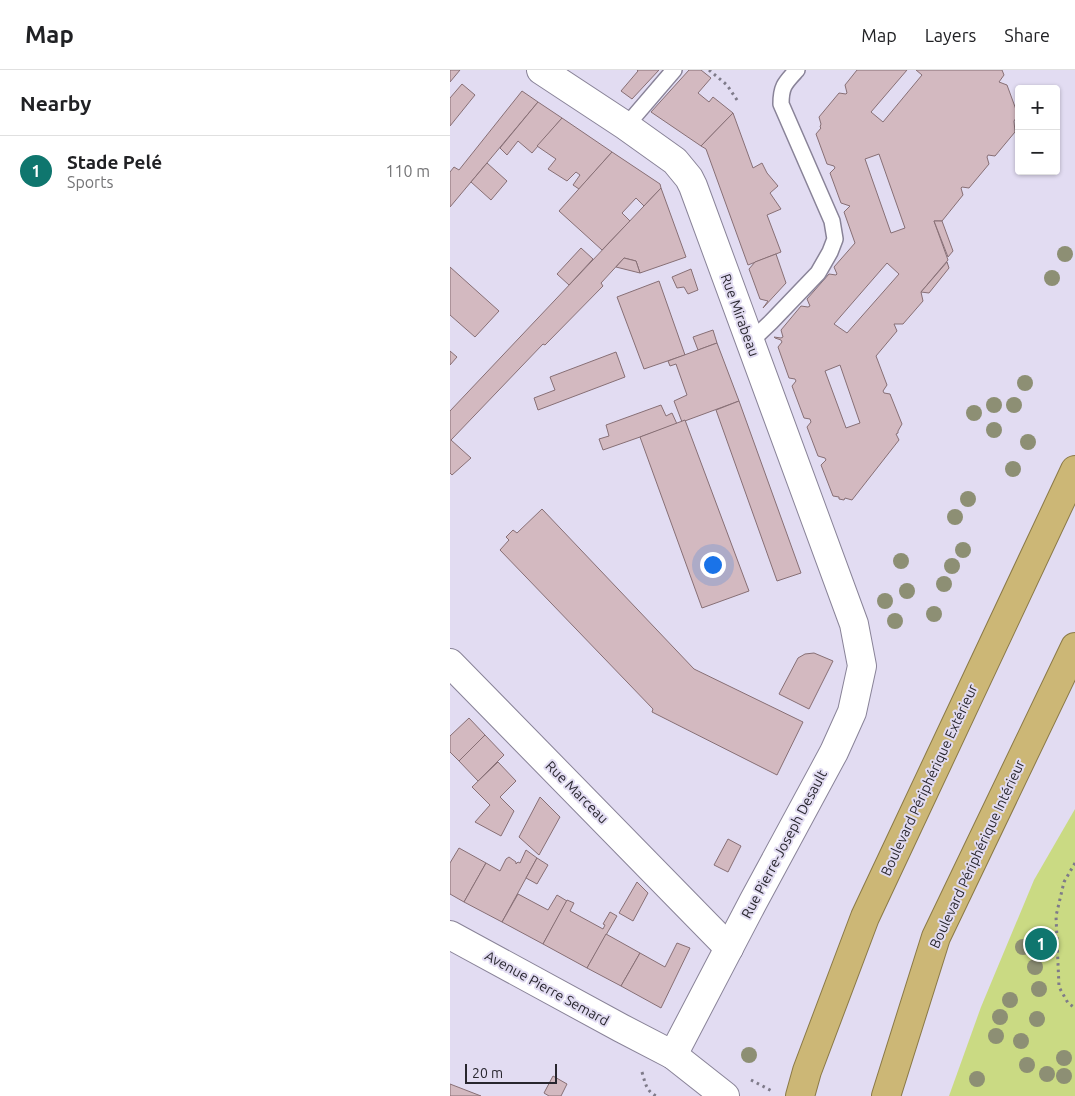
<!DOCTYPE html>
<html lang="en">
<head>
<meta charset="utf-8">
<style>
  body { margin:0; font-family:Ubuntu,sans-serif; background:#f2f2f2; color:#202124 }
  .controls { position:absolute; right:15px; top:15px; display:grid; overflow:hidden; border-radius:5px; box-shadow:0 1px 4px #0004 }
  .controls button { width:45px; height:45px; display:grid; place-items:center; padding:0; border:0; border-bottom:1px solid #e0e0e0; background:#fff; color:#202124; font:25px sans-serif }
  .scale { position:absolute; left:15px; bottom:12px; width:92px; box-sizing:border-box; padding-left:5px; border:2px solid #28262e; border-top:0; font-size:14px; line-height:18px; white-space:nowrap; color:#28262e; -webkit-text-stroke:4px #e2dcf2; paint-order:stroke }
  .you { position:absolute; left:262px; top:494px; width:18px; height:18px; margin:-12px; border:4px solid #fff; border-radius:50%; background:#1a73e8; box-shadow:0 0 0 8px #1a73e833 }
  .badge { display:grid; place-items:center; width:32px; height:32px; border-radius:50%; background:#0f766e; color:#fff; font-size:16px; font-weight:700 }
  .pin { position:absolute; translate:-50% -50%; border:2px solid #fff; box-shadow:0 1px 5px #0006 }
  .list { margin:0; padding:0; list-style:none }
  h2 { display:flex; justify-content:space-between; align-items:center; height:65px; margin:0; padding:0 20px; font-size:21px }
  h2 small { font-size:16px; font-weight:400; color:#757577 }
  .list li { display:grid; grid-template-columns:32px 1fr auto; gap:15px; align-items:center; box-sizing:border-box; height:70px; padding:0 20px; border-top:1px solid #e0e0e0 }
  .list b { display:block; font-size:19px; white-space:nowrap }
  .list p { margin:0; font-size:16px; white-space:nowrap; color:#757577 }
  .list em { font-size:16px; font-style:normal; color:#757577 }
  .map { position:relative; flex:none; width:625px; height:1026px; overflow:hidden }
  header { display:flex; align-items:center; gap:30px; box-sizing:border-box; height:70px; padding:0 25px; background:#fff; border-bottom:1px solid #e0e0e0 }
  header strong { font-size:24px }
  nav { display:flex; gap:28px; margin-inline-start:auto; font-size:18px }
  main { display:flex }
  aside { flex:1; background:#fff }
  .map>svg:first-child { display:block }
</style>
</head>
<body>
<header>
<strong>Map</strong>
<nav><a>Map</a><a>Layers</a><a>Share</a></nav>
</header>
<main>
<aside>
<h2>Nearby<small></small></h2>
<ul class="list">
<li><span class="badge">1</span><div><b>Stade Pelé</b><p>Sports</p></div><em>110 m</em></li>
</ul>
</aside>
<div class="map">
<svg width="625" height="1026" viewBox="0 0 625 1026">
  <rect width="100%" height="100%" fill="#e2dcf2"/>
  <polygon fill="#cada83" points="625,739 625,1026 499,1026 531,937 584,810"/>
  <g fill="#d3b9c0" stroke="#876f75" fill-rule="evenodd">
    <polygon points="0,0 10,0 0,12"/>
    <polygon points="187,0 209,0 182,29 171,21 188,1"/>
    <polygon points="239,0 251,0 261,8 248,23 259,32 263,27 283,43 251,76 201,42"/>
    <path d="M407 0H457L421 42 433 52 472 5 466 0H552L554 5 549 12 557 15 568 45 564 51 565 62 545 86 538 85 537 87 539 94 519 118 512 117 511 118 513 125 492 151H484L498 190 471 222 473 231 453 254H444L447 261 426 286 437 315 433 321 434 323 440 324 452 354 448 361V363L446 364 449 370 402 430 395 428 394 430 389 429V427L383 426 371 395 376 390 375 388 368 386 357 357 361 352 360 349 354 348 342 316 346 311 345 309 339 308 328 277 332 272 331 270 325 268 324 267 331 268 333 267 331 260 351 236 358 237 360 236 357 229 379 204 386 205 387 204 384 197 405 173 394 142 400 136 391 133 380 103 385 98 384 96 377 94 366 64 371 58 370 57 371 54 369 47 389 23 396 24 397 23 395 15ZM429 84 455 158 441 163 415 89ZM437 193 449 204 397 263 384 254ZM390 295 410 353 396 358 375 301Z"/>
    <polygon points="12,14 25,25 0,56 0,28"/>
    <polygon points="72,21 88,32 0,137 0,102 4,97 9,100"/>
    <polygon points="88,32 112,48 82,83 68,71 57,85 50,78"/>
    <polygon points="283,43 303,98 312,93 317,103 328,116 320,123 331,139 317,145 331,182 298,195 256,79 251,76"/>
    <polygon points="112,48 162,82 129,119 123,115 130,105 126,102 117,111 98,99 106,89 87,76"/>
    <polygon points="162,82 210,114 211,118 194,136 186,128 172,143 180,151 152,180 109,141"/>
    <polygon points="37,93 57,111 41,130 21,112"/>
    <polygon points="211,118 236,187 190,203 186,191 174,188 151,213 153,216 95,275 93,274 1,370 21,388 2,405 0,403 0,341"/>
    <polygon points="484,151 492,151 503,181 498,187"/>
    <polygon points="131,178 143,189 119,215 107,204"/>
    <polygon points="326,184 336,213 313,238 318,231 310,229 299,199 305,192"/>
    <polygon points="174,188 186,191 190,203 166,197"/>
    <polygon points="497,192 499,198 479,223 471,222"/>
    <polygon points="0,197 49,241 25,267 0,245"/>
    <polygon points="241,199 248,220 238,224 234,217 227,218 222,207"/>
    <polygon points="209,211 235,285 194,299 167,227"/>
    <polygon points="263,260 267,273 248,280 243,267"/>
    <polygon points="267,273 289,331 232,352 224,331 237,325 226,294 220,296 218,291"/>
    <polygon points="0,281 7,287 0,295"/>
    <polygon points="166,282 175,307 88,340 84,328 105,320 100,307"/>
    <polygon points="289,331 351,503 327,511 266,340"/>
    <polygon points="211,335 216,346 222,343 227,354 153,380 149,369 159,366 156,355"/>
    <polygon points="235,350 299,521 252,538 190,367"/>
    <polygon points="92,439 244,599 353,652 327,705 202,642 203,639 50,480 59,470 56,467 63,460 67,463"/>
    <polygon points="364,583 383,591 359,639 329,624 348,588 355,584"/>
    <polygon points="19,648 35,665 9,691 0,682 0,666"/>
    <polygon points="35,665 54,685 28,711 9,691"/>
    <polygon points="48,692 66,711 50,727 64,741 51,766 25,752 40,735 22,717"/>
    <polygon points="90,727 110,747 89,785 69,767"/>
    <polygon points="278,769 291,776 278,802 264,795"/>
    <polygon points="9,778 36,793 14,832 0,824 0,793"/>
    <polygon points="76,780 87,788 52,852 14,832 36,793 50,801 56,789 59,787 66,792 66,794 68,792 70,793"/>
    <polygon points="87,788 98,795 87,814 76,808"/>
    <polygon points="187,812 198,823 183,851 169,843"/>
    <polygon points="68,824 98,840 107,825 117,831 93,874 52,852"/>
    <polygon points="117,830 124,833 120,841 153,859 155,855 153,854 160,842 167,846 137,898 93,874"/>
    <polygon points="156,864 190,883 171,916 137,898"/>
    <polygon points="227,873 240,878 211,938 171,916 190,883 215,897"/>
    <polygon points="103,1006 117,1014 111,1026 99,1026 94,1023"/>
    <polygon points="0,1014 31,1026 0,1026"/>
  </g>
  <g fill="none" stroke-linecap="round" stroke-linejoin="round">
    <g stroke="#898398" stroke-width="18">
      <g id="service">
        <polyline points="176,56 224,0"/>
        <path d="M300 272 321 252 368 203 380 182 385 169 382 151 331 34C331 16 335 13 347 0"/>
      </g>
    </g>
    <g stroke="#898398" stroke-width="30">
      <g id="minor">
        <polyline points="91,0 176,56 225,91 239,108 243,116 404,554 412,596 402,642 384,682 303,832 223,985"/>
        <polyline points="0,593 279,878"/>
      </g>
    </g>
    <g stroke="#898398" stroke-width="30">
      <polyline id="tertiary" points="0,865 171,958 223,985 275,1026"/>
    </g>
    <g stroke="#8a7947" stroke-width="30">
      <g id="trunk">
        <polyline points="350,1026 357,1001 415,847 625,400"/>
        <polyline points="436,1026 486,867 625,577"/>
      </g>
    </g>
    <g stroke="#7e7a89" stroke-width="3" stroke-dasharray="2.5 4" stroke-linecap="butt">
      <polyline points="259,0 277,15 289,33"/>
      <polyline points="625,793 614,812 606,846 609,917 618,933 625,938"/>
      <path d="M192 1002C195 1012 196 1021 206 1026"/>
      <polyline points="301,1010 322,1021"/>
    </g>
    <use href="#service" stroke="#fff" stroke-width="15"/>
    <use href="#minor" stroke="#fff" stroke-width="28"/>
    <use href="#tertiary" stroke="#fff" stroke-width="28"/>
    <use href="#trunk" stroke="#ccb776" stroke-width="28"/>
  </g>
  <g fill="#8d8f74">
    <circle cx="615" cy="184" r="8"/>
    <circle cx="602" cy="208" r="8"/>
    <circle cx="575" cy="313" r="8"/>
    <circle cx="544" cy="335" r="8"/>
    <circle cx="564" cy="335" r="8"/>
    <circle cx="524" cy="343" r="8"/>
    <circle cx="544" cy="360" r="8"/>
    <circle cx="578" cy="372" r="8"/>
    <circle cx="563" cy="399" r="8"/>
    <circle cx="518" cy="429" r="8"/>
    <circle cx="505" cy="447" r="8"/>
    <circle cx="513" cy="480" r="8"/>
    <circle cx="451" cy="491" r="8"/>
    <circle cx="502" cy="496" r="8"/>
    <circle cx="494" cy="514" r="8"/>
    <circle cx="457" cy="521" r="8"/>
    <circle cx="435" cy="531" r="8"/>
    <circle cx="484" cy="544" r="8"/>
    <circle cx="445" cy="551" r="8"/>
    <circle cx="573" cy="877" r="8"/>
    <circle cx="585" cy="897" r="8"/>
    <circle cx="589" cy="919" r="8"/>
    <circle cx="560" cy="930" r="8"/>
    <circle cx="550" cy="947" r="8"/>
    <circle cx="587" cy="949" r="8"/>
    <circle cx="546" cy="966" r="8"/>
    <circle cx="571" cy="971" r="8"/>
    <circle cx="299" cy="985" r="8"/>
    <circle cx="614" cy="988" r="8"/>
    <circle cx="577" cy="995" r="8"/>
    <circle cx="597" cy="1004" r="8"/>
    <circle cx="614" cy="1006" r="8"/>
    <circle cx="527" cy="1009" r="8"/>
  </g>
  <g text-anchor="middle" stroke-width="4" stroke-linejoin="round" paint-order="stroke">
    <g font-size="14" fill="#28262e" stroke="#e2dcf2">
      <text transform="translate(290 245) rotate(70)" y="5">Rue Mirabeau</text>
      <text transform="translate(479 710) rotate(-65)" y="5">Boulevard Périphérique Extérieur</text>
      <text transform="translate(127 722) rotate(45)" y="5">Rue Marceau</text>
      <text transform="translate(334 774) rotate(-62)" y="5">Rue Pierre-Joseph Desault</text>
      <text transform="translate(527 784) rotate(-65)" y="5">Boulevard Périphérique Intérieur</text>
      <text transform="translate(97 918) rotate(29)" y="5">Avenue Pierre Semard</text>
    </g>
  </g>
</svg>
<div class="controls">
<button>+</button>
<button>−</button>
</div>
<div class="scale">20 m</div>
<div class="you"></div>
<div class="pin badge" style="left:591px;top:874px">1</div>
</div>
</main>
</body>
</html>
